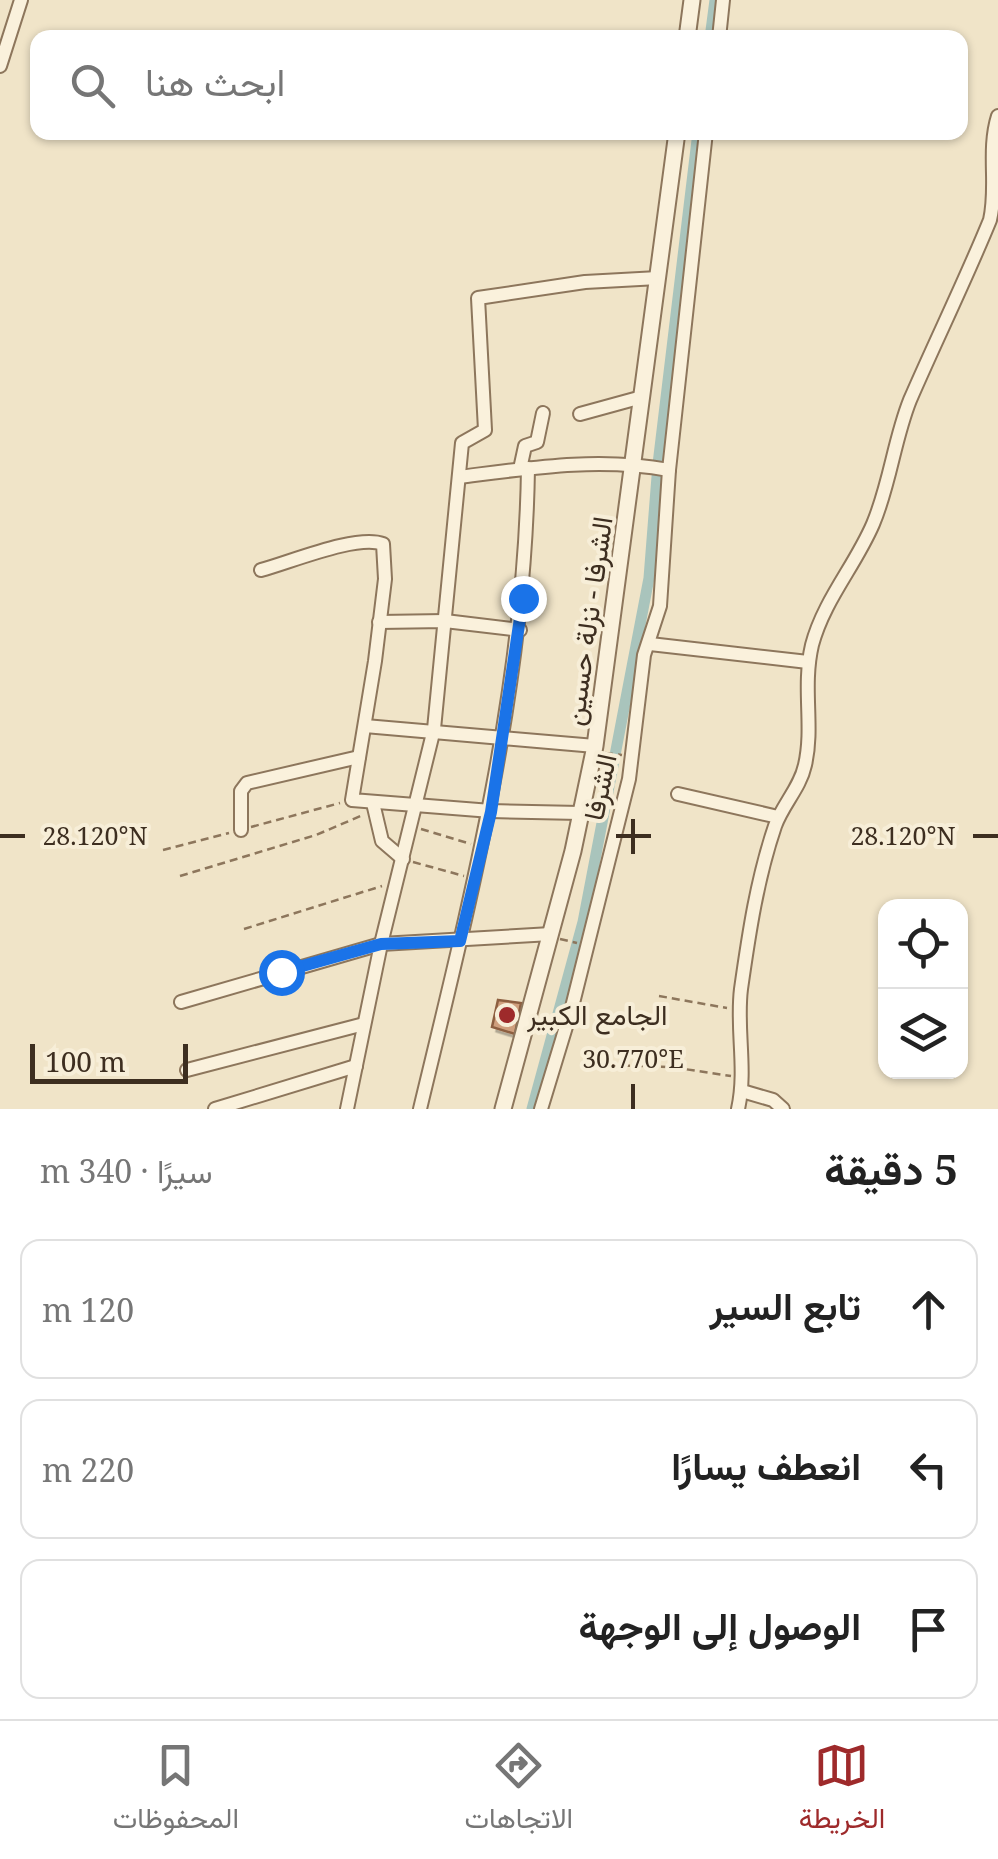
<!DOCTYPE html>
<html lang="ar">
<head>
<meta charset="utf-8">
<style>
  body { margin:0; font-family:"Noto Serif",Vazirmatn,serif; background:#f2f2f2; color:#222; direction:rtl }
  .controls { position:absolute; right:30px; bottom:30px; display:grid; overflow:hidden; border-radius:20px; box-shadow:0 2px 8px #0004 }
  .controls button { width:90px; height:90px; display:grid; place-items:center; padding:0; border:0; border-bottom:2px solid #e0e0e0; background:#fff; color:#222; font:50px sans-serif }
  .scale { position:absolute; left:30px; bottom:25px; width:158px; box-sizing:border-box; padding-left:10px; border:5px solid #3d2e20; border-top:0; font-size:28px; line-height:35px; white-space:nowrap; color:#3d2e20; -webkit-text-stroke:8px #f7eed8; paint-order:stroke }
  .stop { position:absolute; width:30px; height:30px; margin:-22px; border:8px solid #1a73e8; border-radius:50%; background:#fff }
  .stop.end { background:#1a73e8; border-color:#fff; box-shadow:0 2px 10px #0008 }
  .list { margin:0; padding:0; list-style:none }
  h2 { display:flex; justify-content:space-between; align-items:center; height:130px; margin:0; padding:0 40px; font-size:42px }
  h2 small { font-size:32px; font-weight:400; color:#767676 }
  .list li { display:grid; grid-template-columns:65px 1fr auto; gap:30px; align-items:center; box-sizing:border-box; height:140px; margin:0 20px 20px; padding:0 20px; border:2px solid #e0e0e0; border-radius:20px }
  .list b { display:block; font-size:38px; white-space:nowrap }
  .list em { font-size:32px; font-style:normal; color:#767676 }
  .icon { flex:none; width:55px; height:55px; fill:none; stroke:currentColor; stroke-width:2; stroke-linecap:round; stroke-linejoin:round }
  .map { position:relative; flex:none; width:998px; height:1109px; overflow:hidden; direction:ltr }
  .search { position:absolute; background:#fff; box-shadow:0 2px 8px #0004; left:30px; right:30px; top:30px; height:110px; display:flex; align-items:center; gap:25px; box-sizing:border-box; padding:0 35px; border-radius:20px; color:#767676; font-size:38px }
  .sheet { height:610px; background:#fff }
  nav { display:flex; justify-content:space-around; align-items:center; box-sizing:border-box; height:140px; border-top:2px solid #e0e0e0; background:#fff; font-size:28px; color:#767676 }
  nav a { display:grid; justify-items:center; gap:5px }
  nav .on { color:#9e2a2b }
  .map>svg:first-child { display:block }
</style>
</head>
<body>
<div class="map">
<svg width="998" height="1109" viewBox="0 0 998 1109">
  <defs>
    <filter id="shadow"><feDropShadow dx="4.5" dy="4.5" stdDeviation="0" flood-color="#0004"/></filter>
  </defs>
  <rect width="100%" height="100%" fill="#f0e4c8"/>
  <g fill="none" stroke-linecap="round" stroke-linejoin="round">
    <g stroke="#a9c4bc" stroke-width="11">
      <polyline points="710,38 715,0"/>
      <polyline points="532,1109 583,922 649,578 658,464 698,132"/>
    </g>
  </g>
  <polygon fill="#cf9f7d" stroke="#8d5f41" stroke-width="2.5" filter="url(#shadow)" points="498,1000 521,1003 515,1034 492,1027"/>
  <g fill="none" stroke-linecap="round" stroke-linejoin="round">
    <g stroke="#8d765c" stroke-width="16">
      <g id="minor">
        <polyline points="719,38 723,0"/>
        <polyline points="0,66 21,0"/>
        <polyline points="580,414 642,397"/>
        <polyline points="520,469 525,446 537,442 543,413"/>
        <path d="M459 477C530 468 598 457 669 470"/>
        <path d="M261 570C291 562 357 534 383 544L385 579 375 661 352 800 491 811 580 813"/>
        <polyline points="379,622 445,621 520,630"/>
        <polyline points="650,644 808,662"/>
        <polyline points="365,726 595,746"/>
        <polyline points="678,794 778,817"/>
        <polyline points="373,803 382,841 403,859"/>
        <polyline points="241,830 241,791 247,783 359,757"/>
        <polyline points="181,1002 381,944 551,934"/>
        <polyline points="187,1070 364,1024"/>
        <polyline points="742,1091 773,1100 783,1109"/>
        <polyline points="215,1109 356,1066"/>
        <polyline points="347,1109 381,944 434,729 462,443 485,430 478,298 585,282 658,278"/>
        <path d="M420 1109C471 897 525 687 528 468"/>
        <polyline points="541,1109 572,1007 629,779 644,655 660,606 669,470 706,132"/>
        <path d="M738 1109C747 1069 736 1029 741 989 749 933 757 879 775 826 783 804 800 788 805 765 814 726 802 688 812 645 824 600 855 566 873 524 890 484 894 440 910 400 936 340 965 281 990 220 998 186 987 151 998 116"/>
      </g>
    </g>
    <g stroke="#8d765c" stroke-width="19">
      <g id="tertiary">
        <polyline points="687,38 692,0"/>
        <polyline points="503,1109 573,851 595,746 677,132"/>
      </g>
    </g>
    <g stroke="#8d765c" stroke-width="2.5" stroke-dasharray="8 5" stroke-linecap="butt">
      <polyline points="605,753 622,755"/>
      <polyline points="251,827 340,803"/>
      <polyline points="421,829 471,844"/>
      <polyline points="163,850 229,833"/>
      <polyline points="413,862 464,876"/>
      <polyline points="180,876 316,835 363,815"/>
      <polyline points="244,929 382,886"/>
      <polyline points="560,939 577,943"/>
      <polyline points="659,996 727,1008"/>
      <polyline points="609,1065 671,1067 731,1076"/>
    </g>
    <use href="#minor" stroke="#faf1dc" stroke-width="12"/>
    <use href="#tertiary" stroke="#faf1dc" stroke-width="15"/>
  </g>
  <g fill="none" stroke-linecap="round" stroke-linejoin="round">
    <polyline stroke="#1a73e8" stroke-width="12" points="281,972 381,944 460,941 491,812 523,598"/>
  </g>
  <path fill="none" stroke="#3d2e20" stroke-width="4" d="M633 819V854M0 836H25M616 836H651M973 836H998M633 1084V1109"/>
  <circle fill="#9e2a2b" stroke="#f7eed8" stroke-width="4" cx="507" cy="1015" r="10"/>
  <g text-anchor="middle" stroke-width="8" stroke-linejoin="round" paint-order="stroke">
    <g font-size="28" fill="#3d2e20" stroke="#f7eed8">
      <text transform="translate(588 621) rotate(-82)" y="10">الشرفا - نزلة حسين</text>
      <text transform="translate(600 787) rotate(-78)" y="10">الشرفا</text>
    </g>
    <g font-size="28" fill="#3d2e20" stroke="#f7eed8" text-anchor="start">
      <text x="527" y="1025">الجامع الكبير</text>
    </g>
  </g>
  <g font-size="25" text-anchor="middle" fill="#3d2e20" stroke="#f7eed8" stroke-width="8" stroke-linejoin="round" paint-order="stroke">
    <text x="95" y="845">28.120°N</text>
    <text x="903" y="845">28.120°N</text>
    <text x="633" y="1068">30.770°E</text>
  </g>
</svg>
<div class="controls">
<button><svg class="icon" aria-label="locate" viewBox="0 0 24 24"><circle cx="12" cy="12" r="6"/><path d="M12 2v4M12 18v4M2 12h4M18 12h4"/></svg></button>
<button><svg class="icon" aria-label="layers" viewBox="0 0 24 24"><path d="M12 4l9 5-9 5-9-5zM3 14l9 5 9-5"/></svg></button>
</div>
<div class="scale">100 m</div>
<div class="stop" style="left:281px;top:972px"></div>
<div class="stop end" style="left:523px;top:598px"></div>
<div class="search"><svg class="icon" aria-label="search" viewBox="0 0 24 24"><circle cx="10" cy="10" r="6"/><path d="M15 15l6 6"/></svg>ابحث هنا</div>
</div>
<section class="sheet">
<h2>5 دقيقة<small>سيرًا · 340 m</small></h2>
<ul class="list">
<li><svg class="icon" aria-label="ahead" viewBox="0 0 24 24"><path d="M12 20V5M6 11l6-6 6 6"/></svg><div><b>تابع السير</b></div><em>120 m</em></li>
<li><svg class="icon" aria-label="left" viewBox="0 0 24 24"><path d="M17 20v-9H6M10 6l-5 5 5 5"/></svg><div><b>انعطف يسارًا</b></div><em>220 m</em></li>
<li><svg class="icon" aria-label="arrive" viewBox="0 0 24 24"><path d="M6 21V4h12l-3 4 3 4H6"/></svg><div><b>الوصول إلى الوجهة</b></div></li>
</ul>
</section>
<nav>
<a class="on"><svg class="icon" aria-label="map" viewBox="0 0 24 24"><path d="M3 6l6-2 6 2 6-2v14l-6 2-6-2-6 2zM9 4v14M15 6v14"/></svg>الخريطة</a>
<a><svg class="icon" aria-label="directions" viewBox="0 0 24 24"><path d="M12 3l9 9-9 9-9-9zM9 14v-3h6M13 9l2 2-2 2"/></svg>الاتجاهات</a>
<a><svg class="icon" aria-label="saved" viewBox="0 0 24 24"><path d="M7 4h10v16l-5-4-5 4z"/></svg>المحفوظات</a>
</nav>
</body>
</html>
